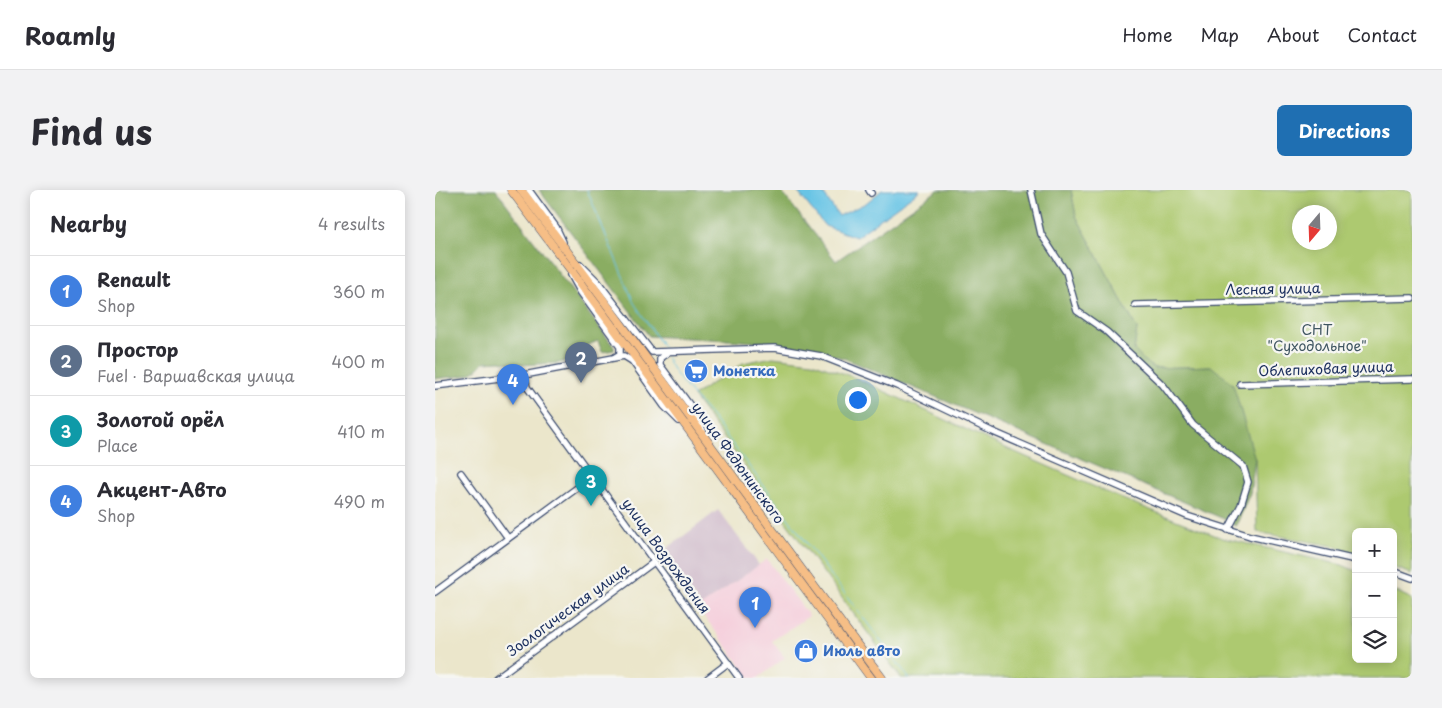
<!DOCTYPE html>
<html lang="en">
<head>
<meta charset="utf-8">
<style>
  body { margin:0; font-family:"Playpen Sans",sans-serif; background:#f2f2f3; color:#2b2b33 }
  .controls { position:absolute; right:15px; bottom:15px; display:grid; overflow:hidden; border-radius:8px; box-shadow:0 2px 12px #0003 }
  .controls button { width:45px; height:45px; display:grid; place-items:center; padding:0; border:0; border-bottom:1px solid #e1e1e2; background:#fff; color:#2b2b33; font:25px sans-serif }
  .compass { position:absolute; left:857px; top:15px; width:45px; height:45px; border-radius:50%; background:#fff; box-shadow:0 2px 12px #0003; rotate:199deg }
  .you { position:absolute; left:422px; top:209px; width:18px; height:18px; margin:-12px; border:4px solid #fff; border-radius:50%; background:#1a73e8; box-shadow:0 0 0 8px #1a73e833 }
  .badge { display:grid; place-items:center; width:32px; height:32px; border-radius:50%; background:#1f6fb2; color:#fff; font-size:16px; font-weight:700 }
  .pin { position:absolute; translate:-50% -41px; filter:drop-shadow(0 1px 2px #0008) }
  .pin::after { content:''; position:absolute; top:26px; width:18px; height:15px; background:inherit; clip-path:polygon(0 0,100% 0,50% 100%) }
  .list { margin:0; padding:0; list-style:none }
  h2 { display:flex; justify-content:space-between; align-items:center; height:65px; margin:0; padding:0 20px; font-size:21px }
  h2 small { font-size:16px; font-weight:400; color:#7c7c81 }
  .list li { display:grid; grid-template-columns:32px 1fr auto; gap:15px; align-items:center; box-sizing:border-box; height:70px; padding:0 20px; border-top:1px solid #e1e1e2 }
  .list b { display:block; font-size:19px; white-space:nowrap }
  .list p { margin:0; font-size:16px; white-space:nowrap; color:#7c7c81 }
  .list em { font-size:16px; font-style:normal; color:#7c7c81 }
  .icon { flex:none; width:28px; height:28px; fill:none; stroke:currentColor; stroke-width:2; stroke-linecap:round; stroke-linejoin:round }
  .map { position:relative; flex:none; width:977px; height:488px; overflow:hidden; border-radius:8px }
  header { display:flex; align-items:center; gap:30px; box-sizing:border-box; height:70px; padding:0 25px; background:#fff; border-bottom:1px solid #e1e1e2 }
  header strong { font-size:24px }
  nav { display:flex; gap:28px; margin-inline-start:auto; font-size:18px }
  .intro { display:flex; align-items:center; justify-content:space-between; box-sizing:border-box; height:120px; padding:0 30px }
  h1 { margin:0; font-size:35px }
  .button { padding:12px 22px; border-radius:8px; background:#1f6fb2; color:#fff; font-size:18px; font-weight:700 }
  main { display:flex; gap:30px; padding:0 30px }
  aside { flex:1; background:#fff; border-radius:8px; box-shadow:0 2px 12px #0003 }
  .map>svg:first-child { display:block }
</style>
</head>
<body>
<header>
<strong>Roamly</strong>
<nav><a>Home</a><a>Map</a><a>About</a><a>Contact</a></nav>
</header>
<div class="intro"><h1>Find us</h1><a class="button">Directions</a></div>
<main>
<aside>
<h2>Nearby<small>4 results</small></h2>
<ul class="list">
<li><span class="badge" style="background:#3f7fe0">1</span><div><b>Renault</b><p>Shop</p></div><em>360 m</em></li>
<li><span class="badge" style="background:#5c6f8a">2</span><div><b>Простор</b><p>Fuel · Варшавская улица</p></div><em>400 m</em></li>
<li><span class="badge" style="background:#0f9aa8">3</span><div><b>Золотой орёл</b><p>Place</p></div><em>410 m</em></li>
<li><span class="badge" style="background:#3f7fe0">4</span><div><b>Акцент-Авто</b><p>Shop</p></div><em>490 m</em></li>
</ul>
</aside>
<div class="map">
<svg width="977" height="488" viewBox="0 0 977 488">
  <rect width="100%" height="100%" fill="#f6f6f2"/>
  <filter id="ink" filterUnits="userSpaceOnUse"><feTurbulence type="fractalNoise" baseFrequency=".02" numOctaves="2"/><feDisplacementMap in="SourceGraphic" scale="10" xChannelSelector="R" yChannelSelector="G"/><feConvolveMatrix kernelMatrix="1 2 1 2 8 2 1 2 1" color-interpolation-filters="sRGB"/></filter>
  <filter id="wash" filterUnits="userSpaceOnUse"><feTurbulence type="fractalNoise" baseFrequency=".0096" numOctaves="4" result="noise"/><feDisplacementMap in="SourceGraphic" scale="20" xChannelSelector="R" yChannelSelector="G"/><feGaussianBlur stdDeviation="1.12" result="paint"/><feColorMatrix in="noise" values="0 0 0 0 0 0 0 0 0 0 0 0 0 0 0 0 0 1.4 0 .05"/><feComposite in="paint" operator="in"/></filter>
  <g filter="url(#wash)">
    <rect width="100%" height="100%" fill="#ebe6cb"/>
    <polygon fill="#f5cfdc" points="332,369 374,426 337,451 350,468 323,488 315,488 263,418"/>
    <polygon fill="#d1bdcc" points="283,320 324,375 266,416 226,363"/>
    <g fill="#adc970" stroke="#647c67" fill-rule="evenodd">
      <path d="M636 0H977V384L958 377V342H921V364L898 356 822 342 820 269 776 176 719 178 714 175 699 160 702 139 641 26ZM864 22H894V52H864Z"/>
      <polygon points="338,167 377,172 421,188 571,258 685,308 787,348 907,375 921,381 921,469 958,469 958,400 977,409 977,488 466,488 258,206 308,173"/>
    </g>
    <g fill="#8aad62" stroke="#526e60">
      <path d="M0 0H61L179 157V160L167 162 163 151 153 155 152 164 124 173 84 175 65 171 49 172C35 191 21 185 0 189Z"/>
      <path d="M104 0H345L401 71 503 0H636L641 26 702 139 699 160 714 175 719 178 776 176 798 194 820 269 815 303 801 336 789 329 411 169C347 149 280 150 214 146Z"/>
    </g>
    <polygon fill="#67c4e5" stroke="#417aa2" points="361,0 386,0 404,26 431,13 447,0 485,0 421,47 390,36"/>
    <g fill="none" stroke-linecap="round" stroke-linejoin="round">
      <g stroke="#67c4e5" stroke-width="1">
        <polyline points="152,0 199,113 229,158"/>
        <path d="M232 167C236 184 268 215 280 231 327 293 373 355 420 417"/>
        <polyline points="423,421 474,488"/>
      </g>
    </g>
  </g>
  <g filter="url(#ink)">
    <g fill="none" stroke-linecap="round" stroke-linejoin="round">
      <g stroke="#3a4a6e" stroke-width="8">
        <g id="minor">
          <polyline points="94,0 121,37 128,52"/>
          <polyline points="434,0 436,3"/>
          <polyline points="596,0 606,44 631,82 642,121 672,142 728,195 758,235 808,276 813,292 806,315 793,340"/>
          <polyline points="145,74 163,92 217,162 340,158 386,166 462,196 556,241 752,326 815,346 921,370"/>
          <polyline points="136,85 146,103 185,157 185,164 180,167"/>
          <polyline points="700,115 977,108"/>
          <polyline points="231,164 225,168 225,175 259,221 269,243"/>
          <polyline points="89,185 92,197 304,488"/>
          <polyline points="805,194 977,189"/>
          <polyline points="0,196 89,185 189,166 197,171 229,216 244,231"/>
          <polyline points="26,283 73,348"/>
          <polyline points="958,381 977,388"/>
          <polyline points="0,402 157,287"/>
          <polyline points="61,488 219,372"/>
          <polyline points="273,488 293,473"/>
        </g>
      </g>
      <g stroke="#3a4a6e" stroke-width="9">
        <g id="highway">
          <path d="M76 0C198 162 316 326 436 488"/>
          <path d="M86 0C208 161 326 326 447 488"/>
        </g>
      </g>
      <use href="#minor" stroke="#fff" stroke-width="5.5"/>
      <use href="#highway" stroke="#f6be86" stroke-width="8"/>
    </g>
  </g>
  <defs>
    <g id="supermarket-disc" transform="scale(1.25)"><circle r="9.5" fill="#3f7fe0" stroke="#f6f6f2"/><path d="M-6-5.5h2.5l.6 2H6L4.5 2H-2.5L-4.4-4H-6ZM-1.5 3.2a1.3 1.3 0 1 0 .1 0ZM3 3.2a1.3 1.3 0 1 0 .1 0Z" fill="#fff"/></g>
    <g id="shop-disc" transform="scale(1.25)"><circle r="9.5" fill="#3f7fe0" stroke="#f6f6f2"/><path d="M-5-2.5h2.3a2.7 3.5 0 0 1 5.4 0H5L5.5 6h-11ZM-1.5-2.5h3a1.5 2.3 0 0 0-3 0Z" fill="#fff"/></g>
  </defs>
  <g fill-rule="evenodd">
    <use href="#supermarket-disc" x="261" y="181"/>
    <use href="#shop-disc" x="371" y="461"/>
  </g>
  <g text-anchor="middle" stroke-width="4.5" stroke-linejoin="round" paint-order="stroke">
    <g font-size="14" fill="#1b2f5e" stroke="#f6f6f2">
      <text transform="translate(838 99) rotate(-1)" y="5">Лесная улица</text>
      <text transform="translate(891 179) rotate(-2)" y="5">Облепиховая улица</text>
      <text transform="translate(303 273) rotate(54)" y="5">улица Федюнинского</text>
      <text transform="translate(231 366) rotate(54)" y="5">улица Возрождения</text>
      <text transform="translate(133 420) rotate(-36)" y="5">Зоологическая улица</text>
    </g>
    <g font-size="14" fill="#405662" stroke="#f6f6f2">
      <text x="882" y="145">СНТ<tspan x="882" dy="16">"Суходольное"</tspan></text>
    </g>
    <g font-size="14" font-weight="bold" fill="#366cbe" stroke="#f6f6f2" text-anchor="start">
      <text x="278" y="186">Монетка</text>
      <text x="388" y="466">Июль авто</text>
    </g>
  </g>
</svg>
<div class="controls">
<button>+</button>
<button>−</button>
<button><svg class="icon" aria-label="layers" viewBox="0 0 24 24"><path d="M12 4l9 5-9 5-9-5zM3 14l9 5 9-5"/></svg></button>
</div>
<svg class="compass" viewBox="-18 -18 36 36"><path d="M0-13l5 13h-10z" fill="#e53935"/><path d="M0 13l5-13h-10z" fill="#7c7c81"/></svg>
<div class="you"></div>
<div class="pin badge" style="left:320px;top:438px;background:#3f7fe0">1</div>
<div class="pin badge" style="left:146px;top:193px;background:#5c6f8a">2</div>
<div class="pin badge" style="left:156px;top:316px;background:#0f9aa8">3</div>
<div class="pin badge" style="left:78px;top:215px;background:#3f7fe0">4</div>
</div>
</main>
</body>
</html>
